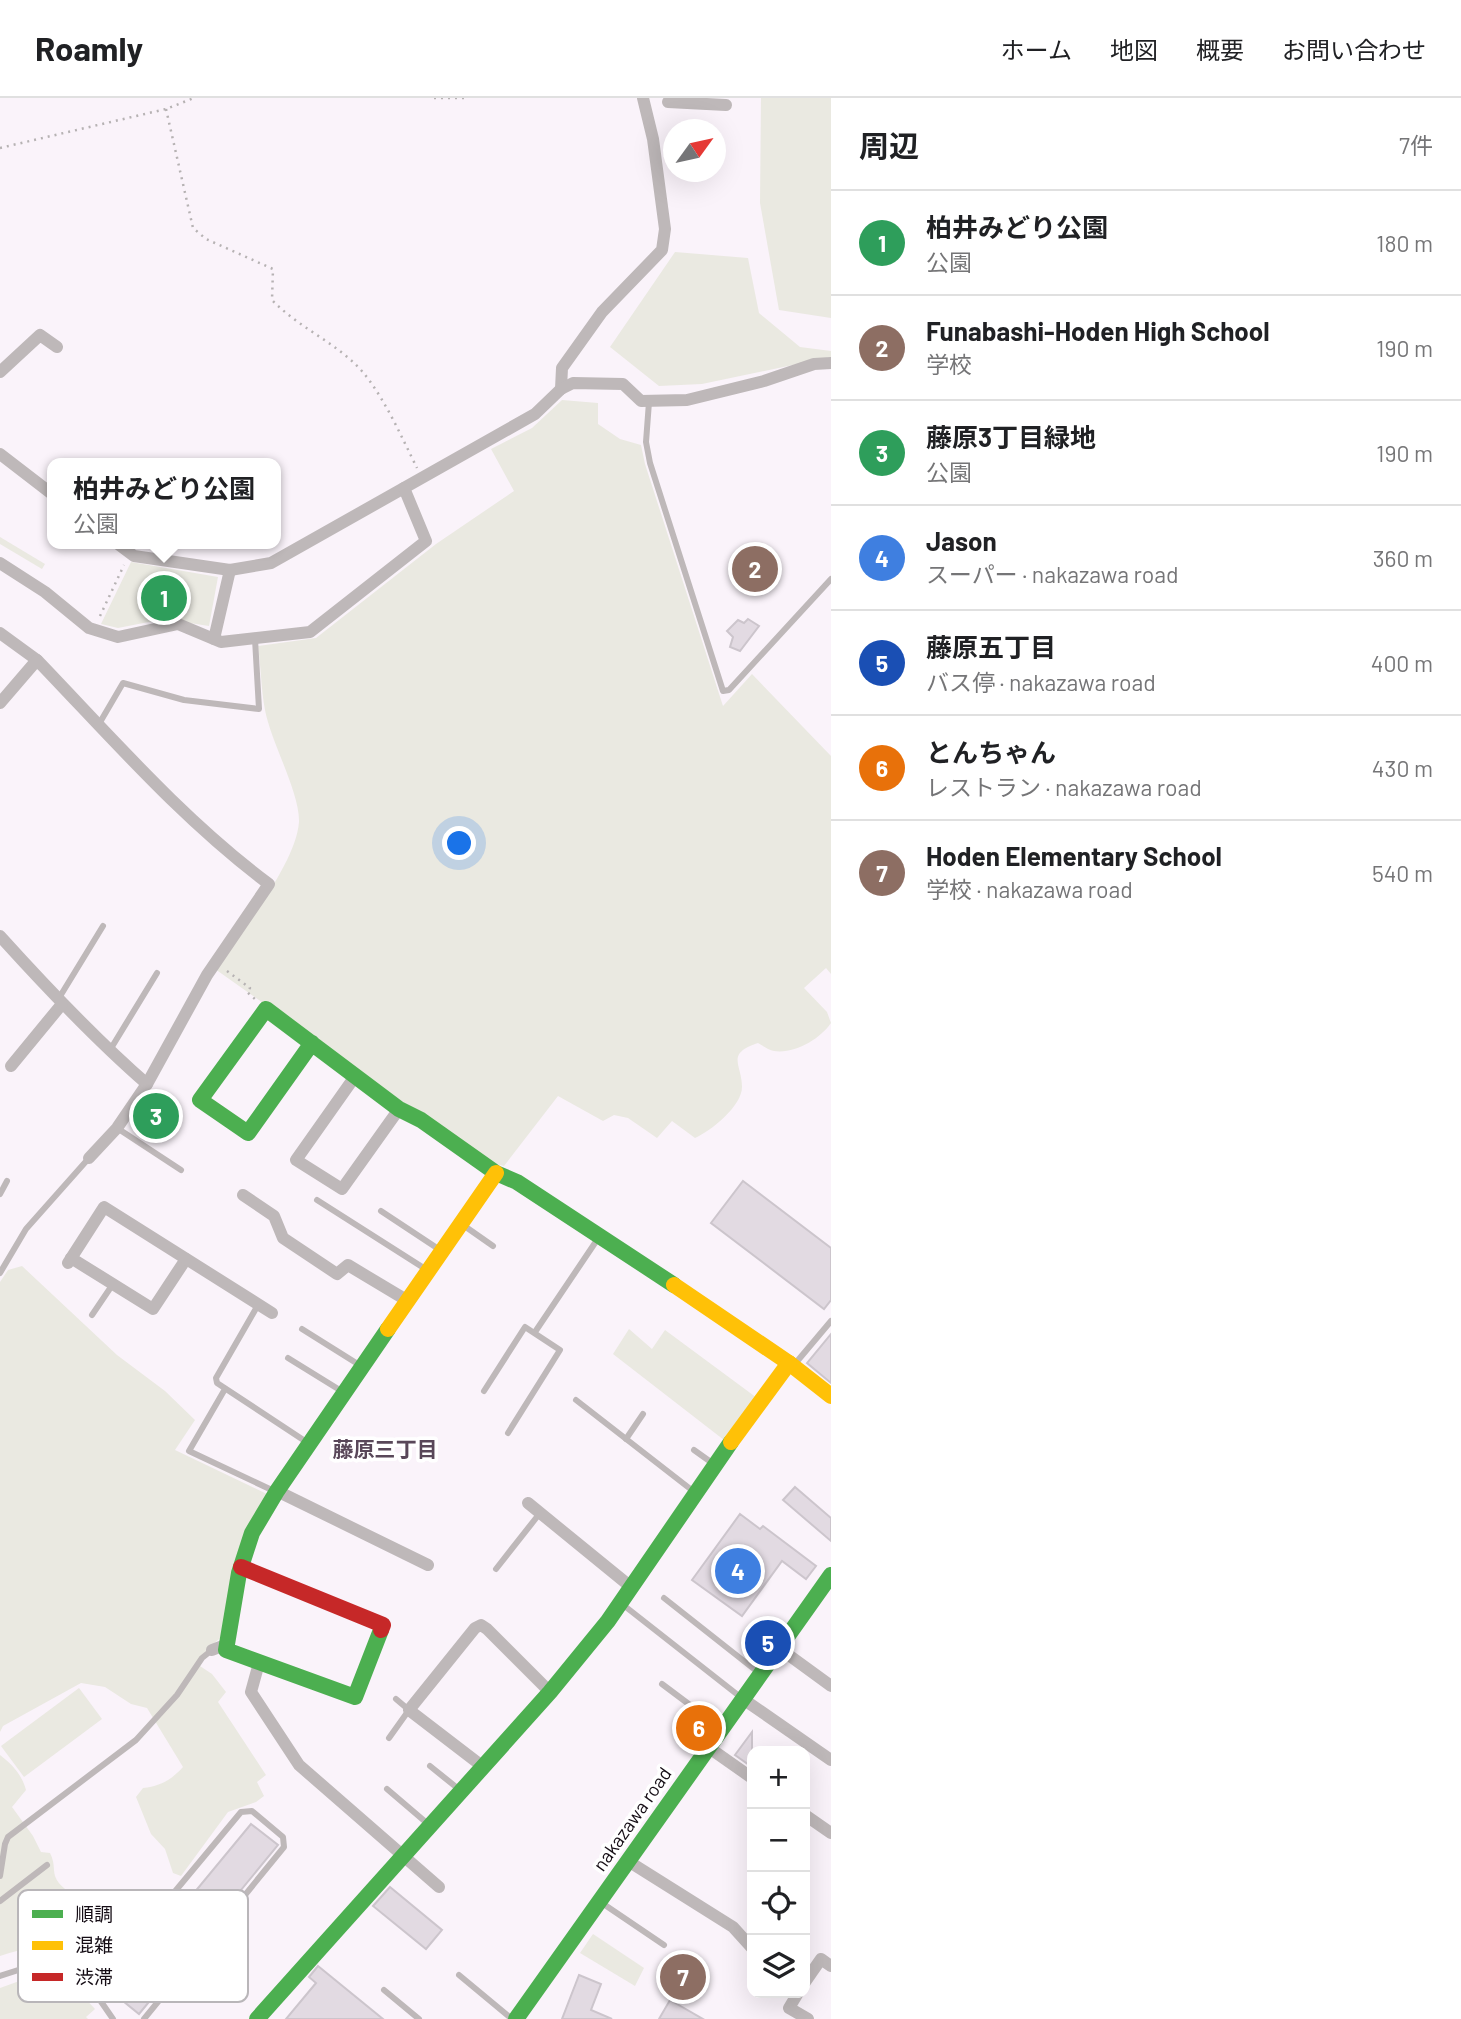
<!DOCTYPE html>
<html lang="ja">
<head>
<meta charset="utf-8">
<style>
  body { margin:0; font-family:Barlow,"Noto Sans JP",sans-serif; background:#f2f2f2; color:#202124 }
  .controls { position:absolute; right:21px; bottom:21px; display:grid; overflow:hidden; border-radius:14px; box-shadow:0 7px 28px #0002 }
  .controls button { width:63px; height:63px; display:grid; place-items:center; padding:0; border:0; border-bottom:2px solid #e0e0e0; background:#fff; color:#202124; font:35px sans-serif }
  .compass { position:absolute; left:663px; top:21px; width:63px; height:63px; border-radius:50%; background:#fff; box-shadow:0 7px 28px #0002; rotate:57deg }
  .you { position:absolute; left:460px; top:746px; width:24px; height:24px; margin:-18px; border:5px solid #fff; border-radius:50%; background:#1a73e8; box-shadow:0 0 0 10px #1a73e833 }
  .badge { display:grid; place-items:center; width:46px; height:46px; border-radius:50%; background:#7c3aed; color:#fff; font-size:23px; font-weight:700 }
  .pin { position:absolute; translate:-50% -50%; border:4px solid #fff; box-shadow:0 2px 7px #0006 }
  .popup { position:absolute; left:47px; top:360px; width:234px; height:91px; box-sizing:border-box; display:grid; place-content:center; border-radius:14px; background:#fff; filter:drop-shadow(0 2px 5px #0005); font-size:23px; white-space:nowrap; color:#757577 }
  .popup b { font-size:26px; color:#202124 }
  .popup::after { content:''; position:absolute; left:50%; top:100%; margin-left:-14px; border:14px solid transparent; border-top-color:#fff }
  .list { margin:0; padding:0; list-style:none }
  h2 { display:flex; justify-content:space-between; align-items:center; height:91px; margin:0; padding:0 28px; font-size:30px }
  h2 small { font-size:23px; font-weight:400; color:#757577 }
  .list li { display:grid; grid-template-columns:46px 1fr auto; gap:21px; align-items:center; box-sizing:border-box; height:105px; padding:0 28px; border-top:2px solid #e0e0e0 }
  .list b { display:block; font-size:26px; white-space:nowrap }
  .list p { margin:0; font-size:23px; white-space:nowrap; color:#757577 }
  .list em { font-size:23px; font-style:normal; color:#757577 }
  .icon { flex:none; width:38px; height:38px; fill:none; stroke:currentColor; stroke-width:2; stroke-linecap:round; stroke-linejoin:round }
  .map { position:relative; flex:none; width:831px; height:1921px; overflow:hidden }
  header { display:flex; align-items:center; gap:42px; box-sizing:border-box; height:98px; padding:0 35px; background:#fff; border-bottom:2px solid #e0e0e0 }
  header strong { font-size:33px }
  nav { display:flex; gap:38px; margin-inline-start:auto; font-size:24px }
  main { display:flex }
  aside { flex:1; background:#fff }
  .map>svg:first-child { display:block }
</style>
</head>
<body>
<header>
<strong>Roamly</strong>
<nav><a>ホーム</a><a>地図</a><a>概要</a><a>お問い合わせ</a></nav>
</header>
<main>
<div class="map">
<svg width="831" height="1921" viewBox="0 0 831 1921">
  <rect width="100%" height="100%" fill="#faf3fa"/>
  <g fill="#eae9e1">
    <polygon points="761,0 831,0 831,220 779,212 760,105"/>
    <polygon points="675,154 748,160 759,215 800,249 831,253 831,259 702,286 659,288 610,249"/>
    <path d="M562 302 598 305V326L620 341 641 347 645 366 723 608 752 576 831 658V876L826 870 804 890 827 914 831 925C820 941 795 956 774 953 769 952 763 948 758 945 725 956 742 966 742 989 742 1008 711 1033 695 1040L672 1023 657 1040 628 1020 614 1017 603 1023 558 998 504 1068 488 1064 215 871C240 835 296 766 299 724 300 695 271 644 265 612 261 591 261 569 258 548L316 540 436 446 514 393 491 351 532 330Z"/>
    <polygon points="0,439 45,466 42,471 0,446"/>
    <polygon points="131,464 218,479 209,528 164,521 118,530 101,526"/>
    <polygon points="152,1001 161,1006 159,1010 174,1018 163,1035 137,1018 146,1002 150,1004"/>
    <path d="M22 1168 117 1257 165 1293 195 1322 175 1352 269 1397 224 1537 207 1551 200 1568 212 1576 226 1594 218 1604 266 1677 257 1684 264 1698 256 1704 228 1714 181 1778 173 1775 165 1751 151 1736 136 1699 143 1690C161 1688 171 1682 183 1669L147 1610 131 1606 105 1589 81 1585 3 1628 0 1634V1184L8 1172Z"/>
    <polygon points="629,1231 652,1251 665,1232 757,1300 724,1342 613,1256"/>
    <polygon points="79,1590 102,1621 24,1679 1,1648"/>
    <path d="M0 1657C12 1666 22 1677 26 1692L12 1709 33 1738 41 1754 50 1755C55 1765 53 1770 55 1778 59 1790 70 1791 74 1802L98 1813 110 1802 126 1805 129 1811 128 1817 121 1815 92 1846C60 1844 30 1848 0 1858Z"/>
    <polygon points="593,1836 644,1870 635,1888 580,1855"/>
    <polygon points="62,1876 95,1911 86,1919 88,1921 0,1921 0,1890 36,1877"/>
  </g>
  <g fill="#e2dae2" stroke="#ccc5cc" stroke-width="2">
    <polygon points="748,521 759,528 740,553 730,549 733,539 727,533 738,522 744,525"/>
    <polygon points="743,1083 831,1150 831,1202 824,1211 711,1125"/>
    <polygon points="831,1236 831,1285 807,1265"/>
    <polygon points="795,1389 831,1420 831,1443 783,1402"/>
    <polygon points="740,1416 760,1431 763,1428 816,1468 806,1481 782,1463 742,1518 692,1482"/>
    <polygon points="695,1618 706,1626 695,1641 683,1632"/>
    <polygon points="752,1634 752,1669 735,1657"/>
    <polygon points="251,1726 278,1747 139,1916 112,1894"/>
    <polygon points="390,1789 442,1832 426,1851 373,1808"/>
    <polygon points="318,1868 383,1921 286,1921 316,1885 309,1879"/>
    <polygon points="579,1877 601,1886 591,1912 612,1921 562,1921"/>
    <polygon points="670,1902 703,1921 659,1921"/>
  </g>
  <g fill="none" stroke-linecap="round" stroke-linejoin="round">
    <g stroke="#b6b2b3" stroke-width="2.5" stroke-dasharray="2 5" stroke-linecap="butt">
      <polyline points="434,0 466,0"/>
      <path d="M166 11 193 130 206 141 273 171 272 202C296 227 328 241 353 264 379 287 401 338 417 370"/>
      <polyline points="0,50 166,11 194,0"/>
      <polyline points="100,518 124,467"/>
      <polyline points="227,873 250,890 247,894 256,902"/>
    </g>
    <g stroke="#beb8b9" stroke-width="6">
      <polyline points="649,304 646,344 650,365 723,593 729,592 831,481"/>
      <polyline points="99,626 123,585 184,602 259,611 255,541"/>
      <polyline points="59,900 103,828"/>
      <polyline points="110,952 157,875"/>
      <polyline points="117,1030 181,1072"/>
      <polyline points="0,1096 7,1083"/>
      <polyline points="317,1102 427,1172"/>
      <polyline points="381,1113 440,1152"/>
      <polyline points="463,1127 493,1148"/>
      <polyline points="0,1175 26,1131 89,1060"/>
      <polyline points="258,1207 216,1280 217,1285 308,1345"/>
      <polyline points="92,1217 113,1186"/>
      <polyline points="302,1231 361,1268"/>
      <polyline points="535,1234 599,1139"/>
      <polyline points="288,1260 343,1294"/>
      <polyline points="794,1267 831,1223"/>
      <polyline points="225,1291 189,1353 274,1393"/>
      <polyline points="484,1293 525,1229 560,1252 508,1335"/>
      <polyline points="576,1302 693,1393"/>
      <polyline points="626,1341 643,1316"/>
      <polyline points="694,1352 715,1367"/>
      <polyline points="496,1471 540,1415"/>
      <polyline points="664,1500 759,1575"/>
      <polyline points="622,1506 743,1601"/>
      <polyline points="662,1586 722,1631"/>
      <polyline points="389,1640 409,1612 396,1601"/>
      <polyline points="430,1668 461,1693"/>
      <polyline points="387,1691 428,1726"/>
      <polyline points="0,1778 5,1746 8,1739 136,1642 177,1597 202,1560 212,1552"/>
      <polyline points="0,1803 47,1767"/>
      <polyline points="599,1803 664,1847"/>
      <polyline points="459,1877 512,1921"/>
      <polyline points="0,1878 34,1867 75,1866 97,1887"/>
      <polyline points="384,1892 419,1921"/>
      <polyline points="113,1921 93,1892 241,1714 252,1713 283,1739 284,1749 144,1921"/>
    </g>
    <g stroke="#beb8b9" stroke-width="12">
      <polyline points="668,4 726,7"/>
      <polyline points="0,274 40,237 57,249"/>
      <polyline points="561,291 562,270 602,214 662,152 665,131 653,41 643,0"/>
      <polyline points="0,356 52,396"/>
      <polyline points="118,446 134,458 230,472 271,465 535,316 561,291 573,285 623,286 641,303 687,302 764,283 814,266 831,265"/>
      <polyline points="0,465 45,494 89,530 118,539 178,526 221,544 310,534 426,443 404,390"/>
      <polyline points="0,535 37,562"/>
      <polyline points="214,541 230,472"/>
      <path d="M0 605 37 562C111 639 183 722 269 786L207 877 147 986 117 1030 89 1060"/>
      <path d="M0 838C47 890 94 940 147 986"/>
      <polyline points="11,968 62,906"/>
      <polyline points="356,977 296,1062 342,1091 399,1011"/>
      <polyline points="243,1097 274,1118 283,1140 337,1176 348,1167 408,1203"/>
      <polyline points="71,1160 153,1211 186,1161"/>
      <polyline points="68,1165 104,1109 272,1215"/>
      <polyline points="277,1393 428,1467"/>
      <polyline points="528,1405 631,1489"/>
      <polyline points="779,1550 831,1588"/>
      <polyline points="212,1552 225,1547"/>
      <polyline points="259,1565 251,1594 299,1667 439,1789"/>
      <polyline points="743,1601 831,1662"/>
      <polyline points="708,1649 752,1680"/>
      <polyline points="482,1668 409,1612 475,1530 481,1527 487,1531 550,1594"/>
      <polyline points="805,1717 831,1735"/>
      <polyline points="628,1763 733,1829 752,1850"/>
      <polyline points="805,1884 821,1861 831,1868"/>
      <polyline points="798,1895 789,1910 808,1921"/>
    </g>
    <g stroke="#4caf50" stroke-width="16">
      <polyline points="312,945 248,1035 200,1002 266,911 399,1011 421,1022 496,1075 517,1084 674,1187"/>
      <polyline points="381,1532 355,1599 226,1552 239,1475 252,1435 277,1393 388,1231"/>
      <polyline points="257,1921 550,1594 608,1523 731,1344"/>
      <polyline points="516,1921 831,1477"/>
    </g>
    <g stroke="#ffc107" stroke-width="16">
      <polyline points="674,1187 789,1265 831,1298"/>
      <polyline points="388,1231 496,1075"/>
      <polyline points="731,1344 789,1265"/>
    </g>
    <polyline stroke="#c62828" stroke-width="16" points="241,1469 383,1527 381,1532"/>
  </g>
  <g text-anchor="middle" stroke-width="7" stroke-linejoin="round" paint-order="stroke">
    <g font-size="19" fill="#150d15" stroke="#fff">
      <text transform="translate(632 1721) rotate(-55)" y="7">nakazawa road</text>
    </g>
    <g font-size="21" font-weight="bold" fill="#594759" stroke="#fff">
      <text x="385" y="1359">藤原三丁目</text>
    </g>
  </g>
  <rect x="18" y="1792" width="230" height="112" rx="10" fill="#fff" stroke="#b9b6b9" stroke-width="2"/>
  <rect x="32" y="1812" width="31" height="8" fill="#4caf50"/>
  <rect x="32" y="1843" width="31" height="9" fill="#ffc107"/>
  <rect x="32" y="1875" width="31" height="8" fill="#c62828"/>
  <g font-size="19" fill="#150d15">
    <text x="75" y="1823">順調</text>
    <text x="75" y="1854">混雑</text>
    <text x="75" y="1886">渋滞</text>
  </g>
</svg>
<div class="controls">
<button>+</button>
<button>−</button>
<button><svg class="icon" aria-label="locate" viewBox="0 0 24 24"><circle cx="12" cy="12" r="6"/><path d="M12 2v4M12 18v4M2 12h4M18 12h4"/></svg></button>
<button><svg class="icon" aria-label="layers" viewBox="0 0 24 24"><path d="M12 4l9 5-9 5-9-5zM3 14l9 5 9-5"/></svg></button>
</div>
<svg class="compass" viewBox="-18 -18 36 36"><path d="M0-13l5 13h-10z" fill="#e53935"/><path d="M0 13l5-13h-10z" fill="#757577"/></svg>
<div class="you"></div>
<div class="pin badge" style="left:164px;top:500px;background:#2e9e5b">1</div>
<div class="popup"><b>柏井みどり公園</b>公園</div>
<div class="pin badge" style="left:755px;top:471px;background:#8d6e63">2</div>
<div class="pin badge" style="left:156px;top:1018px;background:#2e9e5b">3</div>
<div class="pin badge" style="left:738px;top:1473px;background:#3f7fe0">4</div>
<div class="pin badge" style="left:768px;top:1545px;background:#1a4fb4">5</div>
<div class="pin badge" style="left:699px;top:1630px;background:#e8710a">6</div>
<div class="pin badge" style="left:683px;top:1879px;background:#8d6e63">7</div>
</div>
<aside>
<h2>周辺<small>7件</small></h2>
<ul class="list">
<li><span class="badge" style="background:#2e9e5b">1</span><div><b>柏井みどり公園</b><p>公園</p></div><em>180 m</em></li>
<li><span class="badge" style="background:#8d6e63">2</span><div><b>Funabashi-Hoden High School</b><p>学校</p></div><em>190 m</em></li>
<li><span class="badge" style="background:#2e9e5b">3</span><div><b>藤原3丁目緑地</b><p>公園</p></div><em>190 m</em></li>
<li><span class="badge" style="background:#3f7fe0">4</span><div><b>Jason</b><p>スーパー · nakazawa road</p></div><em>360 m</em></li>
<li><span class="badge" style="background:#1a4fb4">5</span><div><b>藤原五丁目</b><p>バス停 · nakazawa road</p></div><em>400 m</em></li>
<li><span class="badge" style="background:#e8710a">6</span><div><b>とんちゃん</b><p>レストラン · nakazawa road</p></div><em>430 m</em></li>
<li><span class="badge" style="background:#8d6e63">7</span><div><b>Hoden Elementary School</b><p>学校 · nakazawa road</p></div><em>540 m</em></li>
</ul>
</aside>
</main>
</body>
</html>
